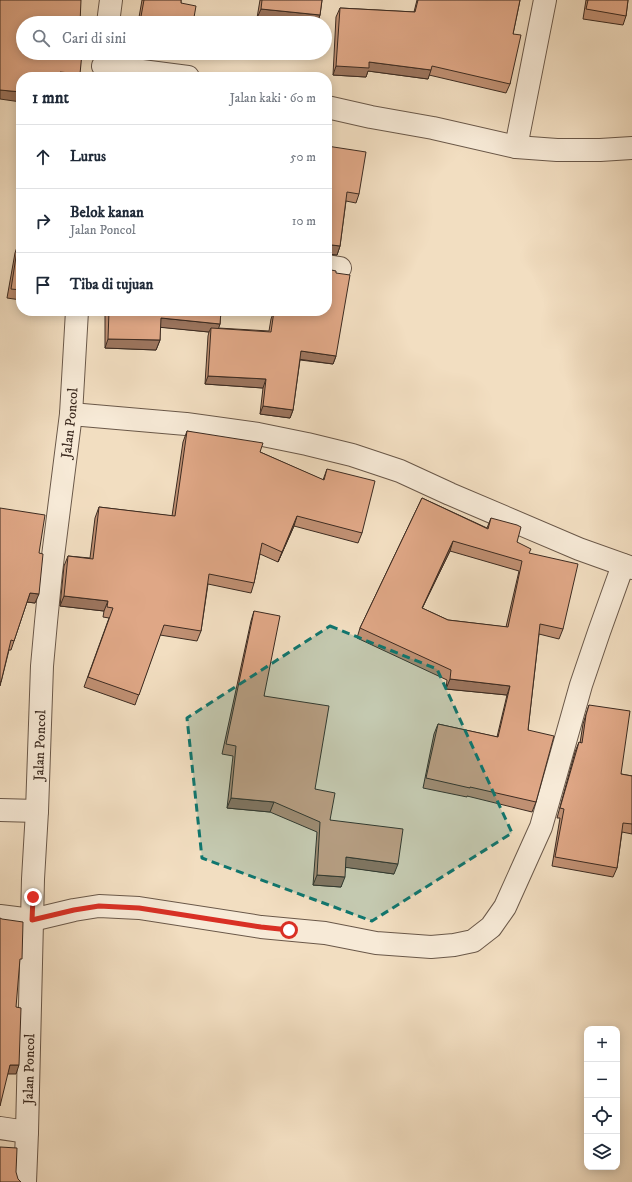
<!DOCTYPE html>
<html lang="id">
<head>
<meta charset="utf-8">
<style>
  body { margin:0; font-family:"IM FELL DW Pica",serif; background:#f6f6f7; color:#1f2937 }
  .controls { position:absolute; right:12px; bottom:12px; display:grid; overflow:hidden; border-radius:8px; box-shadow:0 2px 10px #0003 }
  .controls button { width:36px; height:36px; display:grid; place-items:center; padding:0; border:0; border-bottom:1px solid #e0e1e3; background:#fff; color:#1f2937; font:20px sans-serif }
  .stop { position:absolute; width:12px; height:12px; margin:-9px; border:3px solid #d93025; border-radius:50%; background:#fff }
  .stop.end { background:#d93025; border-color:#fff; box-shadow:0 1px 4px #0008 }
  .list { margin:0; padding:0; list-style:none }
  h2 { display:flex; justify-content:space-between; align-items:center; height:52px; margin:0; padding:0 16px; font-size:17px }
  h2 small { font-size:13px; font-weight:400; color:#747a83 }
  .list li { display:grid; grid-template-columns:26px 1fr auto; gap:12px; align-items:center; box-sizing:border-box; height:64px; padding:0 16px; border-top:1px solid #e0e1e3 }
  .list b { display:block; font-size:15px; white-space:nowrap }
  .list p { margin:0; font-size:13px; white-space:nowrap; color:#747a83 }
  .list em { font-size:13px; font-style:normal; color:#747a83 }
  .icon { flex:none; width:22px; height:22px; fill:none; stroke:currentColor; stroke-width:2; stroke-linecap:round; stroke-linejoin:round }
  .map { position:relative; flex:none; width:632px; height:1182px; overflow:hidden }
  .search { position:absolute; background:#fff; box-shadow:0 2px 10px #0003; left:16px; top:16px; width:316px; height:44px; display:flex; align-items:center; gap:10px; box-sizing:border-box; padding:0 14px; border-radius:22px; color:#747a83; font-size:15px }
  .panel { position:absolute; background:#fff; box-shadow:0 2px 10px #0003; left:16px; top:72px; width:316px; height:244px; border-radius:16px }
  .map>svg:first-child { display:block }
</style>
</head>
<body>
<div class="map">
<svg width="632" height="1182" viewBox="0 0 632 1182">
  <rect width="100%" height="100%" fill="#f2dec1"/>
  <filter id="stains"><feTurbulence type="fractalNoise" baseFrequency=".005" numOctaves="4"/><feColorMatrix values="0 0 0 0 .2 0 0 0 0 .09 0 0 0 0 .02 0 0 0 .5 -.17"/></filter>
  <radialGradient id="worn" r=".72"><stop offset=".6" stop-color="#630" stop-opacity="0"/><stop offset="1" stop-color="#630" stop-opacity=".3"/></radialGradient>
  <g fill="none" stroke-linecap="round" stroke-linejoin="round">
    <g stroke="#6a5849" stroke-width="24">
      <g id="minor">
        <polyline points="108,23 111,0"/>
        <polyline points="103,66 188,77"/>
        <polyline points="327,107 371,117 433,128 516,147 557,150 600,150 632,148"/>
        <polyline points="516,147 545,0"/>
        <polyline points="327,266 340,268"/>
        <polyline points="71,414 186,424 258,434 307,444 352,455 400,471 450,494 579,549 632,568"/>
        <polyline points="0,810 37,811"/>
        <polyline points="0,916 32,920 74,910 99,906 139,908 261,927 325,933 376,943 431,947 454,945 473,941 491,927 505,907 541,827 581,685 599,632 623,565"/>
        <polyline points="0,1128 27,1132"/>
        <path id="s1" d="M25 1182 27 1132 33 879 37 811 42 666 46 622 51 572 71 414 77 311"/>
      </g>
    </g>
    <use href="#minor" stroke="#f7ead7" stroke-width="22"/>
  </g>
  <g fill="#c09073" stroke="#3c2b21" fill-rule="evenodd">
    <polygon points="142,0 181,0 181,3 193,23 138,23"/>
    <polygon points="260,0 322,0 320,15 317,23 305,23 257,18"/>
    <polygon points="417,0 520,0 513,34 510,84 506,93 429,75 428,79 368,71 366,77 333,75 336,17 340,8 414,12"/>
    <polygon points="586,0 628,0 626,16 623,25 583,19"/>
    <polygon points="327,146 359,194 356,203 346,201 340,246 337,255 329,254"/>
    <polygon points="18,244 21,245 21,300 7,298 15,253"/>
    <polygon points="105,311 221,311 220,324 218,328 269,331 271,319 274,311 336,356 333,364 300,360 293,410 290,418 260,414 263,388 205,384 208,336 209,332 160,327 160,340 156,350 105,348"/>
    <polygon points="187,431 260,452 323,480 327,469 362,533 358,543 294,526 278,562 260,554 254,583 251,593 208,584 201,631 197,641 160,635 135,705 84,687 109,618 103,617 104,611 60,606 64,566 68,556 90,558 95,518 99,507 172,516 183,442"/>
    <path d="M422 498 487 528 491 518 517 542 529 553 563 629 559 639 539 634 528 730 536 802 532 812 467 796V797L423 788 434 734 438 724 497 737 507 695 446 689 447 680 357 638 360 628ZM450 551 519 571 506 627 448 620 422 608Z"/>
    <polygon points="0,508 39,553 35,603 27,602 11,650 9,650 0,686"/>
    <polygon points="254,611 264,696 315,789 330,820 394,874 346,867 341,887 313,885 317,832 270,812 227,808 233,756 222,754 251,621"/>
    <polygon points="589,705 621,774 632,776 632,834 622,832 617,868 613,877 552,866 560,818 557,818 575,752 579,742 580,743 583,724"/>
  </g>
  <g fill="#9c755e" stroke="#3c2b21">
    <polygon points="261,9 320,15 317,23 305,23 257,18"/>
    <polygon points="369,62 431,70 428,79 368,71 366,77 333,75 336,66"/>
    <polygon points="60,72 80,74 79,77 59,77"/>
    <polygon points="0,90 21,92 21,102 0,99"/>
    <polygon points="332,245 340,246 337,255 327,254 327,246"/>
    <polygon points="161,318 220,324 217,333 211,328 209,332 157,327"/>
    <polygon points="108,339 160,340 156,350 105,348"/>
    <polygon points="301,351 336,356 333,364 298,359"/>
    <polygon points="208,376 266,379 263,388 205,384"/>
    <polygon points="263,406 293,410 290,418 260,414"/>
    <polygon points="297,516 294,526 278,562 282,552"/>
    <polygon points="453,541 450,551 418,617 422,608"/>
    <polygon points="30,593 39,594 35,603 27,602"/>
    <polygon points="64,596 108,601 104,611 60,606"/>
    <polygon points="450,679 510,686 507,695 446,689"/>
    <polygon points="231,798 274,802 270,812 227,808"/>
    <polygon points="346,857 398,864 394,874 343,867"/>
    <polygon points="317,875 345,877 341,887 313,885"/>
    <polygon points="10,1065 19,1065 16,1074 7,1074"/>
  </g>
  <g fill="#dfa786" stroke="#3c2b21" fill-rule="evenodd">
    <polygon points="0,0 81,0 80,23 23,23 23,53 82,53 80,74 60,72 60,77 21,77 21,92 0,90"/>
    <polygon points="144,0 181,0 181,3 196,6 193,23 148,23 140,22"/>
    <polygon points="262,0 322,0 320,15 261,9"/>
    <polygon points="418,0 520,0 513,34 521,35 510,84 432,66 431,70 369,62 369,68 336,66 340,8 415,12"/>
    <polygon points="588,0 628,0 626,16 586,9"/>
    <polygon points="202,74 219,77 199,77"/>
    <polygon points="327,146 366,152 359,194 347,192 340,246 332,245 327,246"/>
    <polygon points="18,244 21,245 21,290 11,289"/>
    <polygon points="327,269 336,271 336,273 350,275 336,356 301,351 293,410 263,406 266,379 208,376 211,328 271,332 274,311 327,311"/>
    <polygon points="109,311 221,311 220,324 161,318 160,340 108,339"/>
    <polygon points="187,431 263,443 260,452 324,480 327,469 375,481 362,533 297,516 282,552 262,543 254,583 209,574 201,631 164,625 139,695 88,677 113,608 107,607 108,601 64,596 68,556 93,559 99,507 175,516"/>
    <path d="M422 498 488 529 491 518 517 525 521 527 517 542 531 549 529 553 578 564 563 629 540 624 528 730 554 736 536 802 470 787V788L426 778 438 724 498 737 510 686 450 679 451 670 360 628ZM453 541 522 561 508 627 448 620 422 608Z"/>
    <polygon points="0,508 45,515 39,553 43,554 39,594 30,593 14,641 11,640 1,682 0,682"/>
    <polygon points="254,611 280,616 264,696 329,706 315,789 335,793 330,820 403,829 398,864 346,857 345,877 317,875 320,822 274,802 231,798 236,746 226,744"/>
    <polygon points="589,705 630,711 621,774 632,776 632,824 623,823 617,868 555,857 564,809 560,808 579,742 582,743 586,715"/>
    <polygon points="0,918 2,919 23,922 22,959 20,959 16,1007 21,1008 19,1065 10,1065 0,1106"/>
    <polygon points="0,1147 17,1148 16,1172 18,1179 21,1182 0,1182"/>
  </g>
  <g fill="none" stroke-linecap="round" stroke-linejoin="round">
    <polyline stroke="#d93025" stroke-width="5" points="33,897 32,920 74,910 99,906 139,908 261,927 289,930"/>
  </g>
  <path fill="#0f766e" fill-opacity="0.2" stroke="#0f766e" stroke-width="3" stroke-dasharray="8 5" stroke-linejoin="round" d="M330 626 437 669 512 833 372 921 202 858 187 718Z"/>
  <g text-anchor="middle" stroke-width="3.5" stroke-linejoin="round" paint-order="stroke">
    <g font-size="14" fill="#3c2b21" stroke="#f7ead7">
      <text dy="5" stroke="none"><textPath href="#s1" startOffset="761">Jalan Poncol</textPath></text>
      <text dy="5" stroke="none"><textPath href="#s1" startOffset="437">Jalan Poncol</textPath></text>
      <text dy="5" stroke="none"><textPath href="#s1" startOffset="113">Jalan Poncol</textPath></text>
    </g>
  </g>
  <rect width="100%" height="100%" filter="url(#stains)"/>
  <rect width="100%" height="100%" fill="url(#worn)"/>
</svg>
<div class="controls">
<button>+</button>
<button>−</button>
<button><svg class="icon" aria-label="locate" viewBox="0 0 24 24"><circle cx="12" cy="12" r="6"/><path d="M12 2v4M12 18v4M2 12h4M18 12h4"/></svg></button>
<button><svg class="icon" aria-label="layers" viewBox="0 0 24 24"><path d="M12 4l9 5-9 5-9-5zM3 14l9 5 9-5"/></svg></button>
</div>
<div class="stop" style="left:289px;top:930px"></div>
<div class="stop end" style="left:33px;top:897px"></div>
<div class="search"><svg class="icon" aria-label="search" viewBox="0 0 24 24"><circle cx="10" cy="10" r="6"/><path d="M15 15l6 6"/></svg>Cari di sini</div>
<section class="panel">
<h2>1 mnt<small>Jalan kaki · 60 m</small></h2>
<ul class="list">
<li><svg class="icon" aria-label="ahead" viewBox="0 0 24 24"><path d="M12 20V5M6 11l6-6 6 6"/></svg><div><b>Lurus</b></div><em>50 m</em></li>
<li><svg class="icon" aria-label="right" viewBox="0 0 24 24"><path d="M7 20v-9h11M14 6l5 5-5 5"/></svg><div><b>Belok kanan</b><p>Jalan Poncol</p></div><em>10 m</em></li>
<li><svg class="icon" aria-label="arrive" viewBox="0 0 24 24"><path d="M6 21V4h12l-3 4 3 4H6"/></svg><div><b>Tiba di tujuan</b></div></li>
</ul>
</section>
</div>
</body>
</html>
